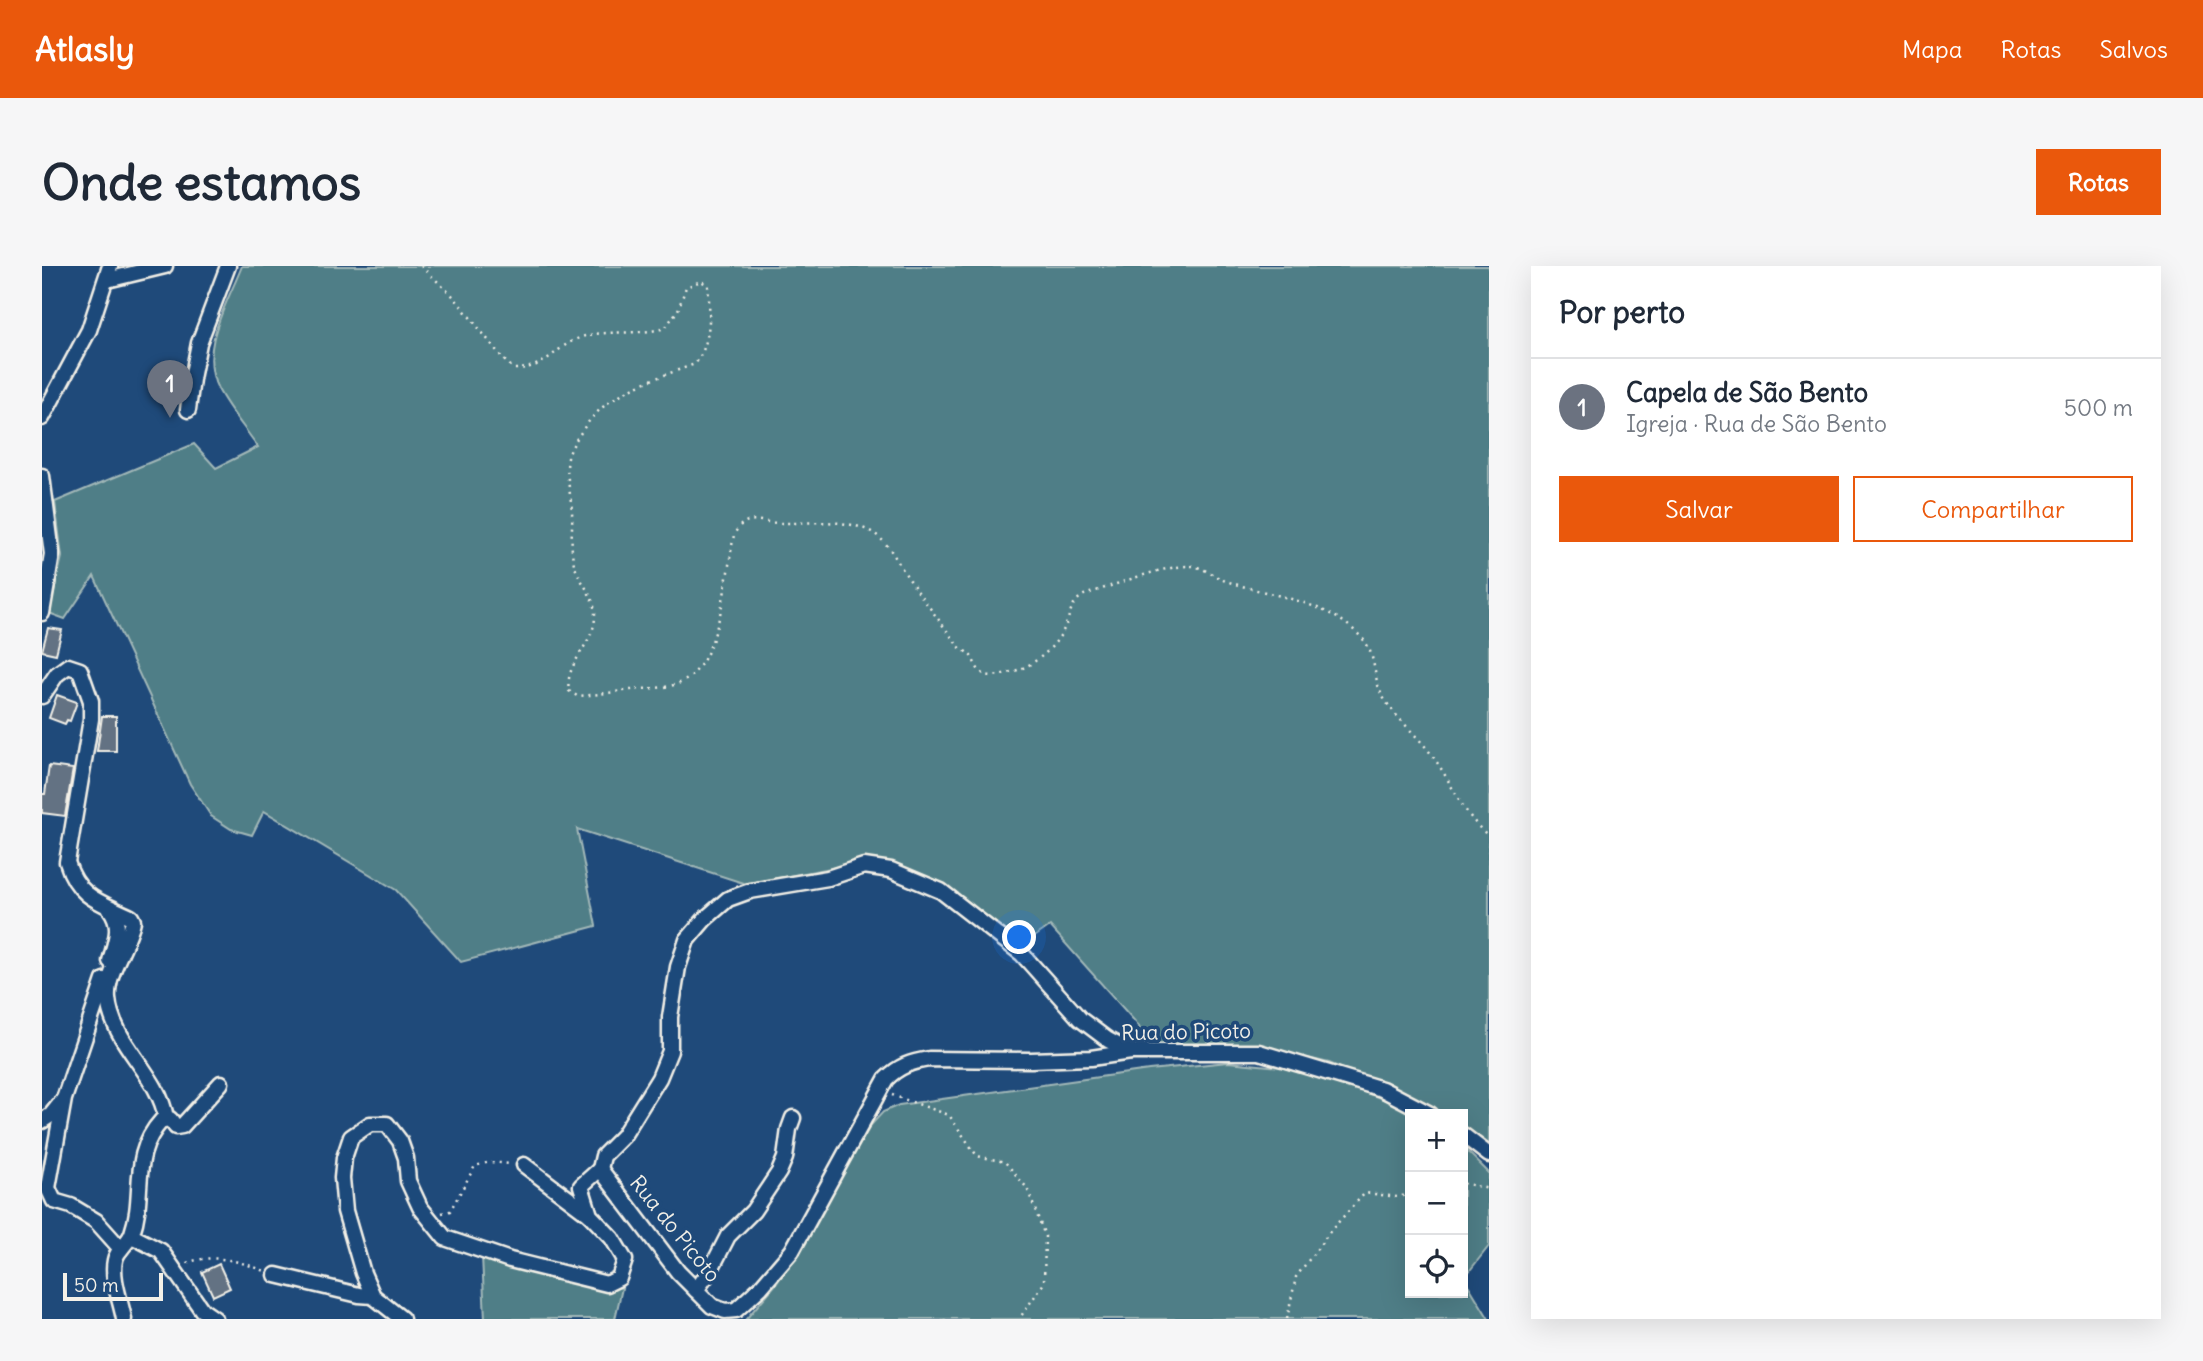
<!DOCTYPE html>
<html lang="pt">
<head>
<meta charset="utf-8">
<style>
  body { margin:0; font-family:Delius,sans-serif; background:#f6f6f7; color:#1f2937 }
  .controls { position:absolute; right:21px; bottom:21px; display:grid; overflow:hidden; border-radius:0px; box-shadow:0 7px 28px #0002 }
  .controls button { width:63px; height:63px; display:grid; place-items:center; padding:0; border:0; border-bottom:2px solid #e0e1e3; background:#fff; color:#1f2937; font:35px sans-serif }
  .scale { position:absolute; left:21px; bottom:18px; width:100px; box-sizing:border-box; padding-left:7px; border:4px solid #f4f1e8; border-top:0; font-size:19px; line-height:24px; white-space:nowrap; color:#f4f1e8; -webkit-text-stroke:5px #1f4a7a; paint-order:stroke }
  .you { position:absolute; left:978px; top:672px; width:24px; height:24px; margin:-18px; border:5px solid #fff; border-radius:50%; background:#1a73e8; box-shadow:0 0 0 10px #1a73e833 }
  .badge { display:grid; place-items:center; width:46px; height:46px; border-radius:50%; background:#ea580c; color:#fff; font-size:23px; font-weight:700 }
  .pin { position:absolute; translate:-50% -58px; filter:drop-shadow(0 2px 4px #0008) }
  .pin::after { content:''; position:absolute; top:37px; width:24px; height:21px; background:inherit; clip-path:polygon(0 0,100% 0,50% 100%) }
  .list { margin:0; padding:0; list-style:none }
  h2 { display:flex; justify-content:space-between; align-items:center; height:91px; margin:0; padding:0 28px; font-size:30px }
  h2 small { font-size:23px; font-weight:400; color:#747a83 }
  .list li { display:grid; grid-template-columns:46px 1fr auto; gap:21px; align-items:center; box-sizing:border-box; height:98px; padding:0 28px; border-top:2px solid #e0e1e3 }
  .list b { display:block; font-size:26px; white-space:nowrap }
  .list p { margin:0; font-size:23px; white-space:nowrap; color:#747a83 }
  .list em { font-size:23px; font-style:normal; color:#747a83 }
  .actions { display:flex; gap:14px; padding:21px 28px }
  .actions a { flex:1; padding:16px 0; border:2px solid #ea580c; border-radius:0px; text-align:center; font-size:24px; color:#ea580c }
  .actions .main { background:#ea580c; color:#fff }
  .icon { flex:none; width:38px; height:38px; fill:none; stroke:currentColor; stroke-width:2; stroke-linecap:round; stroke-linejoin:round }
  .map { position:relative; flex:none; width:1447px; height:1053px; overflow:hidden; border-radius:0px }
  header { display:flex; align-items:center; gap:42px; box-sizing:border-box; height:98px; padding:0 35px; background:#ea580c; color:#fff }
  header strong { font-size:33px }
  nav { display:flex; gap:38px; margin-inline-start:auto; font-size:24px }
  .intro { display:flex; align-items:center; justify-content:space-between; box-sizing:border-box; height:168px; padding:0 42px }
  h1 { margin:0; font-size:49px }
  .button { padding:18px 32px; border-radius:0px; background:#ea580c; color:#fff; font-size:24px; font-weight:700 }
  main { display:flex; gap:42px; padding:0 42px }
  aside { flex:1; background:#fff; border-radius:0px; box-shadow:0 7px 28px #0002 }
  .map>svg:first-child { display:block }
</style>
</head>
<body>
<header>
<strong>Atlasly</strong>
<nav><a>Mapa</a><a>Rotas</a><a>Salvos</a></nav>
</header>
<div class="intro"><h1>Onde estamos</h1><a class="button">Rotas</a></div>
<main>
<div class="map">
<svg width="1447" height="1053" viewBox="0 0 1447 1053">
  <rect width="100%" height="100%" fill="#1f4a7a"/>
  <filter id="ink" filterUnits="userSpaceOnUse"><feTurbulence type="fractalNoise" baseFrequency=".0143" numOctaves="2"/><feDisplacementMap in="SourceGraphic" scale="14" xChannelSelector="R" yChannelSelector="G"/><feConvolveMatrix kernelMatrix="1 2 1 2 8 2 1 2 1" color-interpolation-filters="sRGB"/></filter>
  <g filter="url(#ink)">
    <g fill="#507e87" stroke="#a2b8b8" stroke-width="2">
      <path d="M200 0H1447V881L1421 864V848H1395L1371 833 1287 797 1205 778 1102 781 1097 760 1008 660 981 679 916 628 898 617 877 608 805 599 704 618 535 563 554 660 419 696 354 624 222 545 210 569 189 563 169 550 148 518 52 310 23 353 7 347 20 291 13 236 152 178 174 202 216 181C203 162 187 144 176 123 156 83 185 38 200 0Z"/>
      <polygon points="1186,796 1239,801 1294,816 1358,839 1371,848 1368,848 1368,1027 1421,1027 1421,882 1423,883 1447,907 1447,980 1422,1012 1447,1053 704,1053 735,1017 829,859 841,846 857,839 1107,804"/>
      <polygon points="440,990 580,1022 573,1053 443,1053"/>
    </g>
    <g fill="#647283" stroke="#f4f1e8" stroke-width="2">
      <polygon points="6,362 20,364 14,388 0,385"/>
      <polygon points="15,429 35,436 28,455 25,454 23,458 7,452"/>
      <polygon points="60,450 74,450 74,485 55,485"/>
      <polygon points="7,500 31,503 23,550 0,547 0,528 3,528"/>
      <polygon points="177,998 188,1022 171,1030 160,1006"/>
    </g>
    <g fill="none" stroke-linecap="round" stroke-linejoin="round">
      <g stroke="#f4f1e8" stroke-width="19">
        <g id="street">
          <polyline points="65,14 123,0"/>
          <polyline points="146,144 150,113 157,77 186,0"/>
          <polyline points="0,152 47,64 68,0"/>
          <polyline points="0,210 10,288 0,347"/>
          <path d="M0 430 15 408 26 400 38 404 49 435V453L25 596C36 632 58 636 89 651L91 655C86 680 64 706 66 732 70 778 117 808 124 852"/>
          <path d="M68 695C73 676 81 660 68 643"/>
          <polyline points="62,714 22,833 6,922 12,935 29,940 54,955 79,983"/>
          <polyline points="0,855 9,849 21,834"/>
          <polyline points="1421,869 1447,889"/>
          <polyline points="482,899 547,948"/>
          <path d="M558 903 636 1006 670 1040 683 1045 694 1044 719 1021 750 985 844 813C857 800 869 796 887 793L989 794 1049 792 1089 786H1217L1340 823 1388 848"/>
          <polyline points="558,903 561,890 581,870 617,812 628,785 628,751 636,701 645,674 663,653 686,633 708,625 786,612 822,600 849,604 899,625 980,688 1038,753 1066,774 1089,786"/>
          <polyline points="90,970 119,985 160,1044 173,1053"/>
          <polyline points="234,1009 317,1029 331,1030"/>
          <polyline points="654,1024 668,1005 686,970 711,945 737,906 743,892 747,863 751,852"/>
          <path d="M82 1053C79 1036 69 1012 73 994 75 983 87 977 90 967 104 928 87 890 120 854L128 853 134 861 140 860 179 817"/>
          <polyline points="360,1053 331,1030 321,1007 303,945 300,912 302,892 309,871 328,858 345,858 358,875 364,892 366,915 378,941 403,972 468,994 565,1018 577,1012 583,994 570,972 548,949 539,920 558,903"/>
        </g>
      </g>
      <g stroke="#f4f1e8" stroke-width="2.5" stroke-dasharray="2 5" stroke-linecap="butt">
        <path d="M379 0 412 31 462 94 472 103C507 103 512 80 540 71 564 63 596 70 623 62L636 44 644 21 659 15 666 19C668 44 670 77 653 98 608 115 565 124 538 168 533 175 528 183 526 192 523 205 529 230 530 245 531 260 528 277 531 293 534 314 554 328 553 351 552 379 522 397 527 425L535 430C553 429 571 426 589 424 605 422 623 423 638 417 679 400 684 307 692 269 703 246 717 257 738 257 766 258 796 252 823 263 845 271 853 293 865 310 881 334 899 356 916 380 920 383 925 386 929 390 933 396 935 405 942 408 950 412 960 408 969 406 993 400 1016 380 1025 356 1029 344 1030 336 1042 329 1071 320 1121 299 1150 300 1161 301 1173 311 1184 315 1230 331 1284 333 1320 372 1335 388 1330 412 1341 431 1355 454 1377 470 1392 492 1410 517 1422 551 1447 570"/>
        <polyline points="850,829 907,849 935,890 963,896 985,922 1003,970 1002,1017 977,1053"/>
        <polyline points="1421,917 1447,923"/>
        <polyline points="400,947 408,945 433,900 448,896 468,898"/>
        <path d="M145 997C171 987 197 995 223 1005"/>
        <polyline points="1245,1053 1254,1011 1290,963 1323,927 1356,931 1368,928"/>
      </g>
      <use href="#street" stroke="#1f4a7a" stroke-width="14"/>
    </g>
  </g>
  <g text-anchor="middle" stroke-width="7" stroke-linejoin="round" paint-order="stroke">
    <g font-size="21" fill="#f4f1e8" stroke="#1f4a7a">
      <text transform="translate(1144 766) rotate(-1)" y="7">Rua do Picoto</text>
      <text transform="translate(633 963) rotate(51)" y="7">Rua do Picoto</text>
    </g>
  </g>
</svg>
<div class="controls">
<button>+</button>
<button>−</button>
<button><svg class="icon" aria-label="locate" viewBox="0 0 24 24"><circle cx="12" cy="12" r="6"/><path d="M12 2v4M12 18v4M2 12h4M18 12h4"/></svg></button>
</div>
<div class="scale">50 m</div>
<div class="you"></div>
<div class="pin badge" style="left:128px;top:152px;background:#6b7280">1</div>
</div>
<aside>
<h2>Por perto<small></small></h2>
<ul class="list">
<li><span class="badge" style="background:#6b7280">1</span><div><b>Capela de São Bento</b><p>Igreja · Rua de São Bento</p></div><em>500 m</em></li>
</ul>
<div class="actions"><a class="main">Salvar</a><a>Compartilhar</a></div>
</aside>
</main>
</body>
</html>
